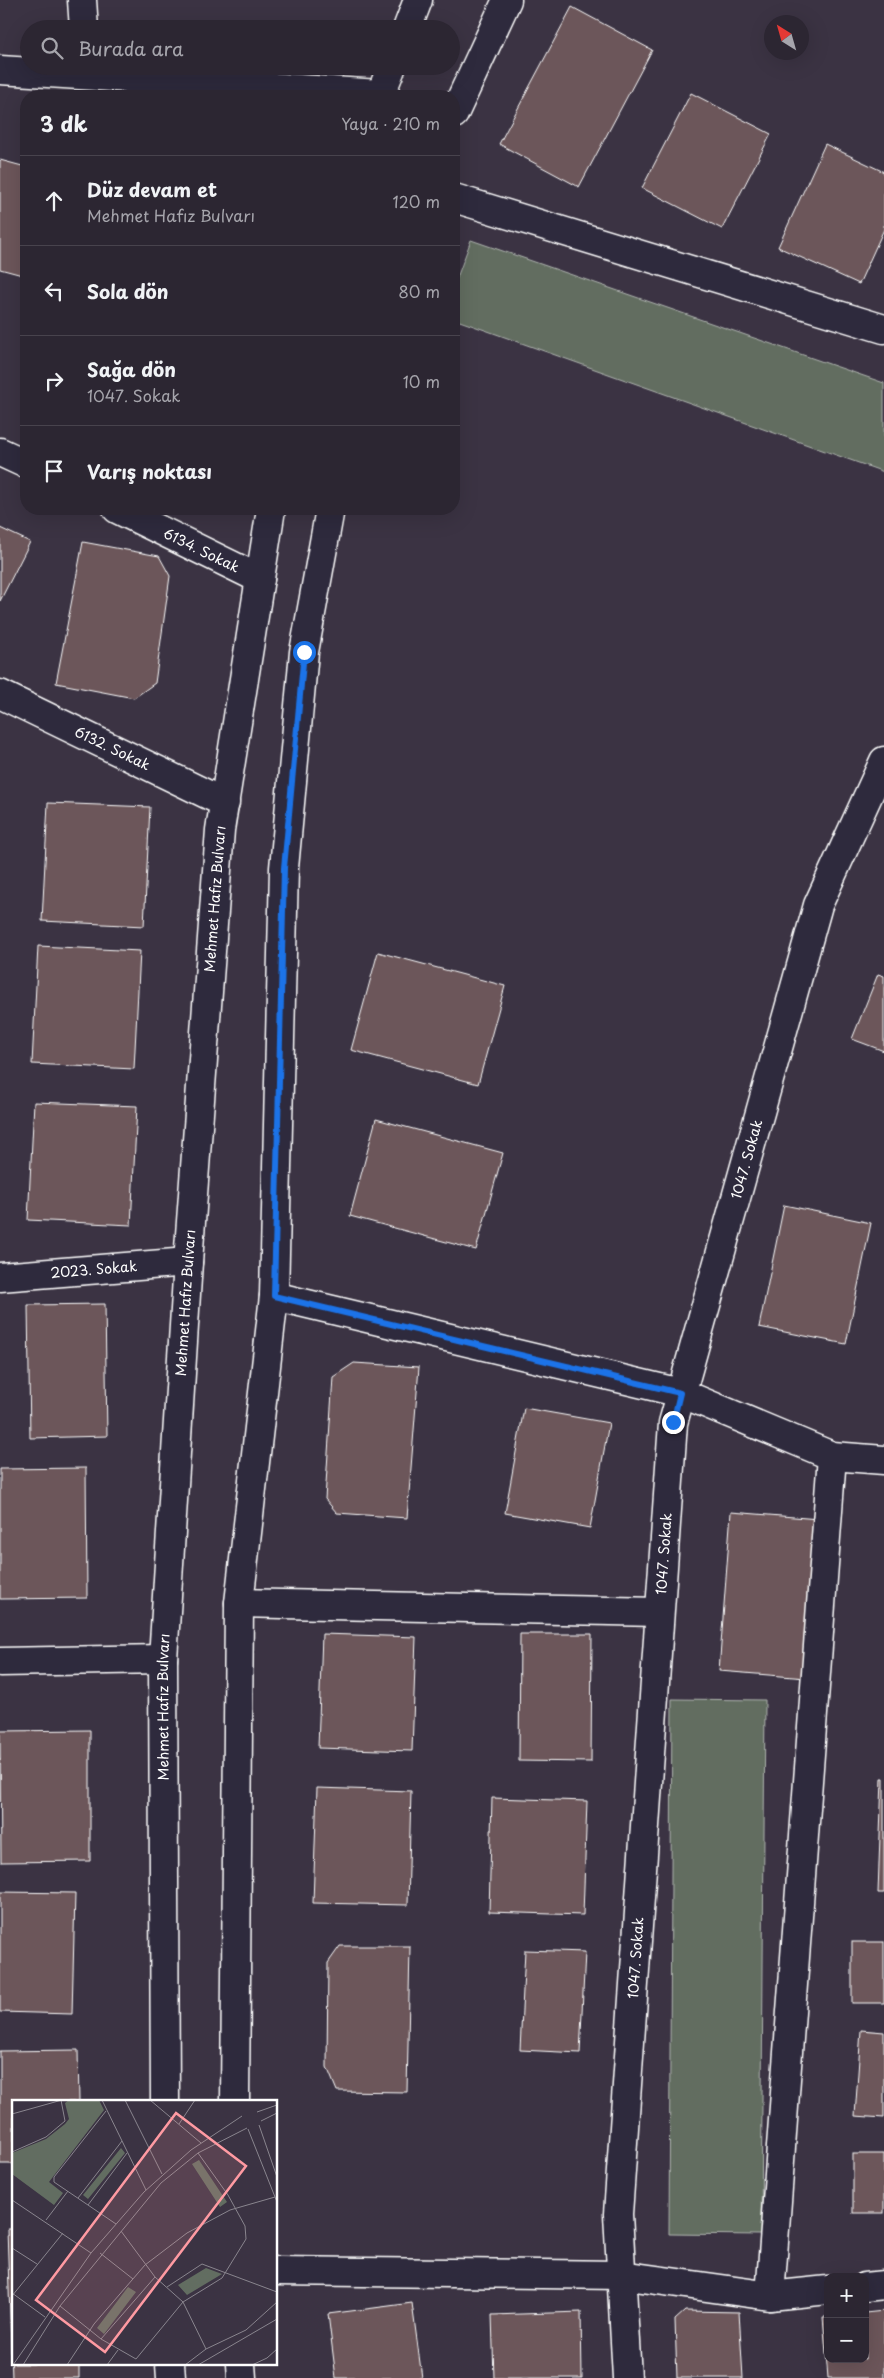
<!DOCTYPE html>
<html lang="tr">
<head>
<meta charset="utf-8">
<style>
  body { margin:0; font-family:"Playpen Sans",sans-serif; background:#38323e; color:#f1f3f6 }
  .controls { position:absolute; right:15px; bottom:15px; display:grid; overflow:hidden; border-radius:10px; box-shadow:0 5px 20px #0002 }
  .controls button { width:45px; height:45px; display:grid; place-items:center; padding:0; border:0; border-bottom:1px solid #48434d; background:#2c2632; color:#f1f3f6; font:25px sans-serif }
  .compass { position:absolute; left:764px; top:15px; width:45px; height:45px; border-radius:50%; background:#2c2632; box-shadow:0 5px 20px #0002; rotate:323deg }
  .stop { position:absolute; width:15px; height:15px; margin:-11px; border:4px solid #1a73e8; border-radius:50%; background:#fff }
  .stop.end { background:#1a73e8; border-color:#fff; box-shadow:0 1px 5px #0008 }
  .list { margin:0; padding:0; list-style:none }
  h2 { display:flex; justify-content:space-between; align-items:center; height:65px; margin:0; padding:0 20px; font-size:21px }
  h2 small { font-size:16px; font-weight:400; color:#a6a5ac }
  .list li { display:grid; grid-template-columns:32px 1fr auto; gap:15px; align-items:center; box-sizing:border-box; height:90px; padding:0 20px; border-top:1px solid #48434d }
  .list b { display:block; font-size:19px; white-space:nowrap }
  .list p { margin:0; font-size:16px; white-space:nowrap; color:#a6a5ac }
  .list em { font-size:16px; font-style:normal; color:#a6a5ac }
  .icon { flex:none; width:28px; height:28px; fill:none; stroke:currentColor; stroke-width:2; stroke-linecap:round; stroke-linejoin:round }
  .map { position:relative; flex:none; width:884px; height:2378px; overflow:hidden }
  .search { position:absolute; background:#2c2632; box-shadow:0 5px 20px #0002; left:20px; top:20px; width:440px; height:55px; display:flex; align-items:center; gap:12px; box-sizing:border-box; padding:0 18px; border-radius:28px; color:#a6a5ac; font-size:19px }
  .panel { position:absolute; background:#2c2632; box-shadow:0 5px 20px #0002; left:20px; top:90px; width:440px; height:425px; border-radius:20px }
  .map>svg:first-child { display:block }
</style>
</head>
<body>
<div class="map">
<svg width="884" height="2378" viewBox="0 0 884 2378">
  <rect width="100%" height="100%" fill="#3b3343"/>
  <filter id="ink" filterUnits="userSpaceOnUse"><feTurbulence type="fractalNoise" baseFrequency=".02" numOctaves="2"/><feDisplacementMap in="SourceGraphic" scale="10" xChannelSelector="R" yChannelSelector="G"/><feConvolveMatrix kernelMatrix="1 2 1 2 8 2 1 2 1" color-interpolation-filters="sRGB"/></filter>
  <g filter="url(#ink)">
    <g fill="#626d61" stroke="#b0b6b0">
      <polygon points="471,240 884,383 884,472 454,319 454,286"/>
      <polygon points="672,1699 765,1700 761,2235 669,2234"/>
    </g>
    <g fill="#6c575a" stroke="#fff">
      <polygon points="572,7 652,50 579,187 499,144"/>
      <polygon points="691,93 771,134 722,229 642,188"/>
      <polygon points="825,144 884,172 884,229 859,284 778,247"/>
      <polygon points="0,160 26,167 26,276 0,269"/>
      <polygon points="0,528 30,542 0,601"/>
      <polygon points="83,542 159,556 170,576 155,683 134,698 56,683"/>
      <polygon points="48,803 150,807 144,926 42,921"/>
      <polygon points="38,946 140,951 134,1069 32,1064"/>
      <polygon points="378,952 505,986 478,1084 351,1050"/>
      <polygon points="878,974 884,976 884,1051 852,1039"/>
      <polygon points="34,1102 137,1106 131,1225 28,1220"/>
      <polygon points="376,1119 503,1153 476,1250 350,1216"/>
      <polygon points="784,1205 871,1223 846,1344 759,1327"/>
      <polygon points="105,1304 107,1436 30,1438 28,1305"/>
      <polygon points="354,1363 419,1367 407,1518 337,1513 325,1499 333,1377"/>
      <polygon points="524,1408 609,1423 590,1528 505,1513"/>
      <polygon points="86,1468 87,1598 0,1599 0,1469"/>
      <polygon points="731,1512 819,1519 806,1678 719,1671"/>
      <polygon points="322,1634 416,1637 412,1751 318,1748"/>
      <polygon points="520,1634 592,1634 591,1762 519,1761"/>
      <polygon points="90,1730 90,1861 1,1862 0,1731"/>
      <polygon points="882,1778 884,1778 884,1893 878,1893"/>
      <polygon points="317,1788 411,1791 408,1905 313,1903"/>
      <polygon points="492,1798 587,1801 583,1915 489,1912"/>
      <polygon points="0,1892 75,1893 72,2014 0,2012"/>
      <rect x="852" y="1942" width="32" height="61"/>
      <polygon points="340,1946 410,1946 407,2092 337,2091 327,2067 328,1963"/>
      <polygon points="525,1950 585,1952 580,2053 520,2050"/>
      <polygon points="861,2030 884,2032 884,2118 855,2116"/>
      <polygon points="78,2050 79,2102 14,2102 14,2164 0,2164 0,2051"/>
      <rect x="853" y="2154" width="31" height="59"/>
      <polygon points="7,2229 14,2229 14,2364 79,2364 79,2378 12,2378"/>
      <polygon points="412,2303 422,2378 336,2378 328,2314"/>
      <polygon points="685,2311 739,2312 743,2378 677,2378 675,2320"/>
      <polygon points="884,2311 884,2378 828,2378 823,2317 828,2317 828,2359 865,2359 865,2313"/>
      <polygon points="581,2312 582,2378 494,2378 492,2315"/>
    </g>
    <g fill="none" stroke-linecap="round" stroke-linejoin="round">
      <g stroke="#fff" stroke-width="31">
        <g id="minor">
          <polyline points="82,0 84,29"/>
          <polyline points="0,70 380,94"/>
          <polyline points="454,198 884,329"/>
          <polyline points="0,452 26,464"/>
          <path id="s1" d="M117 509 260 579"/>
          <path id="s2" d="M0 694 225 803"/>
          <path id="s3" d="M0 1277 188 1262"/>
          <polyline points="274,1296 681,1393 832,1456 884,1460"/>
          <polyline points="239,1603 659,1612"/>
          <polyline points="0,1662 163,1659"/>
          <polyline points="276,2271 621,2275 770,2296 832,1456"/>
          <polyline points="865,2287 884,2285"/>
          <polyline points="770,2296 828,2290"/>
          <path id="s4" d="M627 2378 618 2214 673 1423 818 905 884 761"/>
        </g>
      </g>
      <g stroke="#fff" stroke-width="31">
        <g id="secondary">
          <polyline points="407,29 418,0"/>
          <polyline points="380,96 392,66"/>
          <polyline points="454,114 507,0"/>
          <path id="s5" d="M165 2102 163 1659 188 1262 220 830 271 509"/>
          <polyline points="235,2102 239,1603 274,1296 284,868 304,652 330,509"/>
          <polyline points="170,2364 171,2378"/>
          <polyline points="241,2364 242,2378"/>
        </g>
      </g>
      <use href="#minor" stroke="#2f2a3d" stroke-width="28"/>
      <use href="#secondary" stroke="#2f2a3d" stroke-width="28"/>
    </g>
  </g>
  <g fill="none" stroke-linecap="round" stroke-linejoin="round" filter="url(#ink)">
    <polyline stroke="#1a73e8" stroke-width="6" points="304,652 284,868 274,1296 680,1393 673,1422"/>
  </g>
  <g text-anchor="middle" stroke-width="4" stroke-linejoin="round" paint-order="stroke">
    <g font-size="14" fill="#fff" stroke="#2f2a3d">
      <text dy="5" stroke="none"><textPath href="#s1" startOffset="94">6134. Sokak</textPath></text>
      <text dy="5" stroke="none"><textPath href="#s2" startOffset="125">6132. Sokak</textPath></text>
      <text dy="5" stroke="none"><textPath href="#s5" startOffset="1205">Mehmet Hafız Bulvarı</textPath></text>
      <text dy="5" stroke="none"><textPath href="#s4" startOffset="1231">1047. Sokak</textPath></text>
      <text dy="5" stroke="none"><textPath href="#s3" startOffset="94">2023. Sokak</textPath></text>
      <text dy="5" stroke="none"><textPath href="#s5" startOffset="800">Mehmet Hafız Bulvarı</textPath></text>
      <text dy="5" stroke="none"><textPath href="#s4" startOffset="826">1047. Sokak</textPath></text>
      <text dy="5" stroke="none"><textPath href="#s5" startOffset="395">Mehmet Hafız Bulvarı</textPath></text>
      <text dy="5" stroke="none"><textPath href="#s4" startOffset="421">1047. Sokak</textPath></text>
    </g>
  </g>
  <g transform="translate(12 2100)">
    <rect width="265" height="265" fill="#3b3343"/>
    <path d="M57 0H87L92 10 37 82 51 93 42 105 0 74V53L34 39 53 24 57 19 53 3ZM109 48 113 53 76 99 71 95ZM187 60 215 102 208 107 180 64ZM194 168 210 174 175 195 166 185ZM116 187 124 192 92 234 85 228Z" fill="#626d61"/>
    <path fill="none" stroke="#89858e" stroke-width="1" d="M90 0 134 90M113 0 150 74M138 0 189 43M94 11 42 77V82L104 124M245 12 265 5M0 14 50 0M249 21 265 13M167 24 183 0M247 25 265 77M236 29 265 102M0 52 34 37 53 21 49 0M66 98 110 41M0 100 79 153M76 105 115 53M34 120 56 91M109 131 143 177 171 202 194 249M0 148 25 164M88 153 121 179M155 187 190 164 265 192M0 193 33 217M0 196 51 133M48 206 89 239 143 177M89 239 124 259 171 202 210 178 234 139 233 126 216 95 186 53M1 265 79 153 132 92 179 50 230 16M11 265 48 206 149 83 186 53 235 28M55 265 82 224 133 165 175 133 218 110 263 97M95 265 106 250M173 265 194 249 234 230 265 202M186 265 265 219M240 265 255 258 265 249"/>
    <path fill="#ff9aa2" fill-opacity="0.15" stroke="#ff9aa2" stroke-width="2.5" d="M164 13 234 66 93 252 24 200Z"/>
    <rect width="265" height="265" fill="none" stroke="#fff" stroke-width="2.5"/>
  </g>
</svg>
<div class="controls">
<button>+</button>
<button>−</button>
</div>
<svg class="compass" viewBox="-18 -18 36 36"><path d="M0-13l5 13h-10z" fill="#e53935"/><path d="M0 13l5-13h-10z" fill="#a6a5ac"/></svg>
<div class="stop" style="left:304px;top:652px"></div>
<div class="stop end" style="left:673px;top:1422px"></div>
<div class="search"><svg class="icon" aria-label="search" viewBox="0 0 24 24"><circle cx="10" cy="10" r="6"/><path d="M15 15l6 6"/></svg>Burada ara</div>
<section class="panel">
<h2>3 dk<small>Yaya · 210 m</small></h2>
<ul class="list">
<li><svg class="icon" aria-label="ahead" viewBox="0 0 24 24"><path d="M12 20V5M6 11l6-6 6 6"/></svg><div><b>Düz devam et</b><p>Mehmet Hafız Bulvarı</p></div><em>120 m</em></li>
<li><svg class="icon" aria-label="left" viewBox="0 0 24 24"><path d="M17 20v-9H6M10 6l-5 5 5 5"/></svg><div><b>Sola dön</b></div><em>80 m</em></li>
<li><svg class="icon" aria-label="right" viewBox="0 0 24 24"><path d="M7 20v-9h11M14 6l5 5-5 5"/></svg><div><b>Sağa dön</b><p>1047. Sokak</p></div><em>10 m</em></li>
<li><svg class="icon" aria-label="arrive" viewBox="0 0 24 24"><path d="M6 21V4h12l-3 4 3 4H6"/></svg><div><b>Varış noktası</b></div></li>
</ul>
</section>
</div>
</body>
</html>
